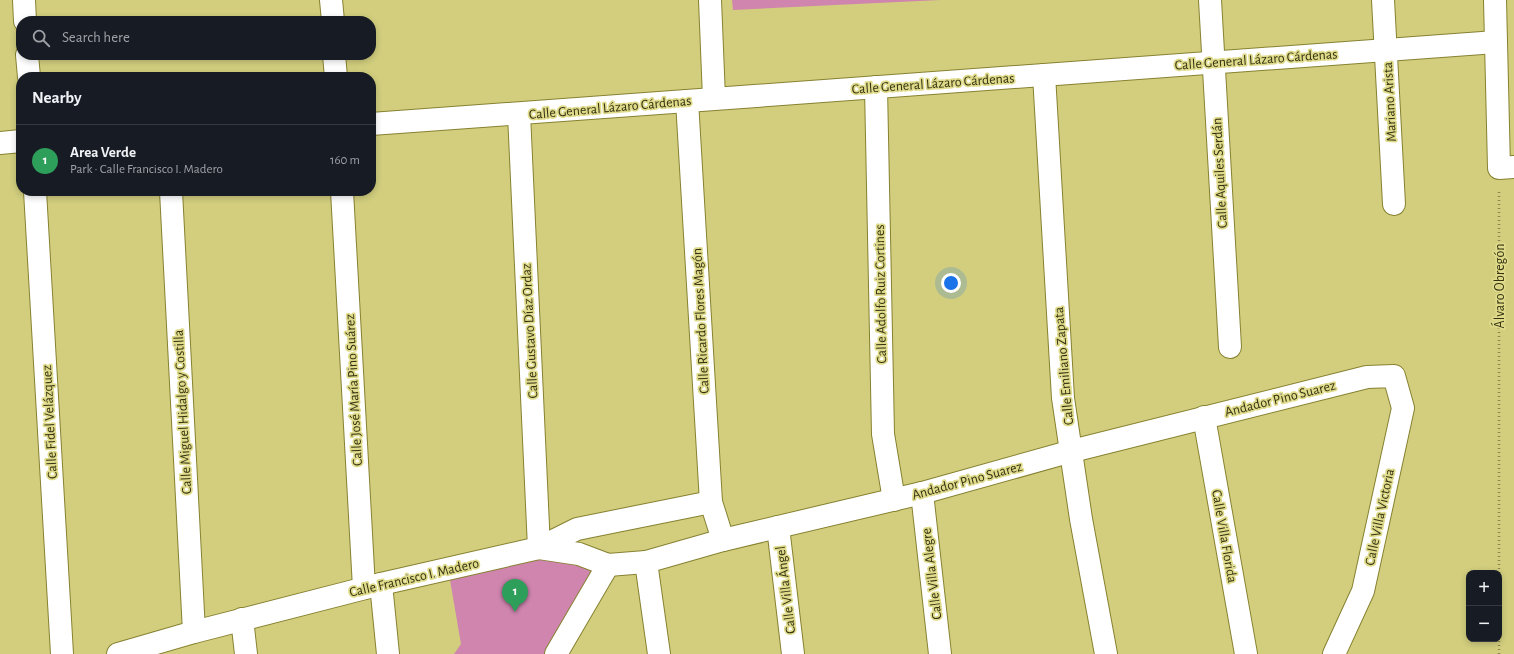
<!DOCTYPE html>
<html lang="en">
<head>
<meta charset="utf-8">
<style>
  body { margin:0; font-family:"Alegreya Sans",sans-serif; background:#20242c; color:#f1f3f6 }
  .controls { position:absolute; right:12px; bottom:12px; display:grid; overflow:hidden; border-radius:8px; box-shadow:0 2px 6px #0003 }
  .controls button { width:36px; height:36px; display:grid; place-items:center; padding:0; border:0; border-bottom:1px solid #363941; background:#171b24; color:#f1f3f6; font:20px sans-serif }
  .you { position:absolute; left:951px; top:283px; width:14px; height:14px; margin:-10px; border:3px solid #fff; border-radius:50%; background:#1a73e8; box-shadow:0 0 0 6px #1a73e833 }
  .badge { display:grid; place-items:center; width:26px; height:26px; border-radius:50%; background:#8c9099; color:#fff; font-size:13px; font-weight:700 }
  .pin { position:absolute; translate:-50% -33px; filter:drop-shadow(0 1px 2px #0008) }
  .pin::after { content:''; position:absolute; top:21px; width:14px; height:12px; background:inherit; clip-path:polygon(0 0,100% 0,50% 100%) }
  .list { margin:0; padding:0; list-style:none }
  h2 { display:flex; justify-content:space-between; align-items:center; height:52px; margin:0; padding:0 16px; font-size:17px }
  h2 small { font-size:13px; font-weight:400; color:#9ea1a6 }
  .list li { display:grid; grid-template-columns:26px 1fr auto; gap:12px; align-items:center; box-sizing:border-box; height:72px; padding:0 16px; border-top:1px solid #363941 }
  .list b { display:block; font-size:15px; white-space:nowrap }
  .list p { margin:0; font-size:13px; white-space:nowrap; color:#9ea1a6 }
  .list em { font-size:13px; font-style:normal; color:#9ea1a6 }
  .icon { flex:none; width:22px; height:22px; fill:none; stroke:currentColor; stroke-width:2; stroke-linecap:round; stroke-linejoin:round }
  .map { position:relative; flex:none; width:1514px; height:654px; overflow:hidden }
  .search { position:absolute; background:#171b24; box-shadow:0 2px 6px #0003; left:16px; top:16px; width:360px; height:44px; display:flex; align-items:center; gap:10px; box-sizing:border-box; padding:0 14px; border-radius:16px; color:#9ea1a6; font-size:15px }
  .panel { position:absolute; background:#171b24; box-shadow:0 2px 6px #0003; left:16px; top:72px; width:360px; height:124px; border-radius:16px }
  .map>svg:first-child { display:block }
</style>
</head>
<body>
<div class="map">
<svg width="1514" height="654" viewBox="0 0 1514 654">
  <rect width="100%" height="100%" fill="#d2ce7e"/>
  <g fill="#cf85ae">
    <polygon points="732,0 940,0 733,10"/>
    <polygon points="547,553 600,571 547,654 454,654 461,644 450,580"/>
  </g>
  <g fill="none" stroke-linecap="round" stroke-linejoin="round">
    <g stroke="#868231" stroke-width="24">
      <g id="minor">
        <polyline points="24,0 25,21"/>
        <polyline points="331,0 333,21"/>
        <polyline points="710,0 714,98"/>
        <polyline points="1210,0 1230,347"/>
        <polyline points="1383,0 1394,204"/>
        <polyline points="1495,0 1499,168 1514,167"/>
        <polyline points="27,55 29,77"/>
        <polyline points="334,55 336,77"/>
        <polyline points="1044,75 1063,398 1081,519 1106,654"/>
        <polyline points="876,87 883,434 894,500"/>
        <polyline points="687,101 711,502 723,540"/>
        <polyline points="519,114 539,548"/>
        <polyline points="371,124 1496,42"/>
        <polyline points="0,143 21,141"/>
        <polyline points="35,191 62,654"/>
        <polyline points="171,191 194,632"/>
        <polyline points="342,191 364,588"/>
        <polyline points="1204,417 1246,654"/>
        <polyline points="922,493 940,654"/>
        <polyline points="778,527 793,654"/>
        <polyline points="539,548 579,554 608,565 646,562 723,540 922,493 1072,451 1367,377 1394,376 1403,408 1363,591 1334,654"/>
        <polyline points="646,562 659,654"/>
        <polyline points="381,584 388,654"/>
        <polyline points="242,619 246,654"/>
        <polyline points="118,654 194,632 381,584 539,548 577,529 711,502"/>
        <polyline points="556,654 608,565"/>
      </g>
    </g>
    <g stroke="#89864c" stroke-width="2.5" stroke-dasharray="1 3" stroke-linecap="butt">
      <polyline points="1499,573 1499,190"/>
      <polyline points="1499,654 1499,639"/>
    </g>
    <use href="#minor" stroke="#fff" stroke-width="22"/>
  </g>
  <g text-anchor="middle" stroke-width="3.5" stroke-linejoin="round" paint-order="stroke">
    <g font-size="14" fill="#343211" stroke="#dfdb8b">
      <text transform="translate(1256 59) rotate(-4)" y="5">Calle General Lázaro Cárdenas</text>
      <text transform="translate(933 83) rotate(-4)" y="5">Calle General Lázaro Cárdenas</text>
      <text transform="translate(1389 102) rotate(-93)" y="5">Mariano Arista</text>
      <text transform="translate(610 107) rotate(-5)" y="5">Calle General Lázaro Cárdenas</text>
      <text transform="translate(1219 173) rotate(-93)" y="5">Calle Aquiles Serdán</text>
      <text transform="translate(1499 286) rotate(-90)" y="5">Álvaro Obregón</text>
      <text transform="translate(880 294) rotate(-91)" y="5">Calle Adolfo Ruiz Cortines</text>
      <text transform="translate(700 321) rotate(-93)" y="5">Calle Ricardo Flores Magón</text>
      <text transform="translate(529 331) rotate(-93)" y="5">Calle Gustavo Díaz Ordaz</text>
      <text transform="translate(1063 366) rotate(-95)" y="5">Calle Emiliano Zapata</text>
      <text transform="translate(353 390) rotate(-93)" y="5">Calle José María Pino Suárez</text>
      <text transform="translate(1280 398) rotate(-14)" y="5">Andador Pino Suarez</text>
      <text transform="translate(182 412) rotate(-93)" y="5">Calle Miguel Hidalgo y Costilla</text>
      <text transform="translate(49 422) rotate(-93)" y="5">Calle Fidel Velázquez</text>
      <text transform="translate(967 480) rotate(-15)" y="5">Andador Pino Suarez</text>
      <text transform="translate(1379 517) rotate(-78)" y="5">Calle Villa Victoria</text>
      <text transform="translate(1225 536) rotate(80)" y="5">Calle Villa Florida</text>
      <text transform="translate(931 574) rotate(-97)" y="5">Calle Villa Alegre</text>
      <text transform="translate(414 577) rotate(-13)" y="5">Calle Francisco I. Madero</text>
      <text transform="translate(785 590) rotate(-97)" y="5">Calle Villa Ángel</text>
    </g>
  </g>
</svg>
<div class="controls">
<button>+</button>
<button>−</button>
</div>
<div class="you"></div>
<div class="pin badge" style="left:515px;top:612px;background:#2e9e5b">1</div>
<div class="search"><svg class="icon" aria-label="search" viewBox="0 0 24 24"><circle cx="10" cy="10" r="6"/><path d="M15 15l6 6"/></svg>Search here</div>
<section class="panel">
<h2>Nearby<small></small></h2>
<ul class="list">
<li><span class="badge" style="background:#2e9e5b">1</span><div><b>Area Verde</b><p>Park · Calle Francisco I. Madero</p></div><em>160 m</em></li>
</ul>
</section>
</div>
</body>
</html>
